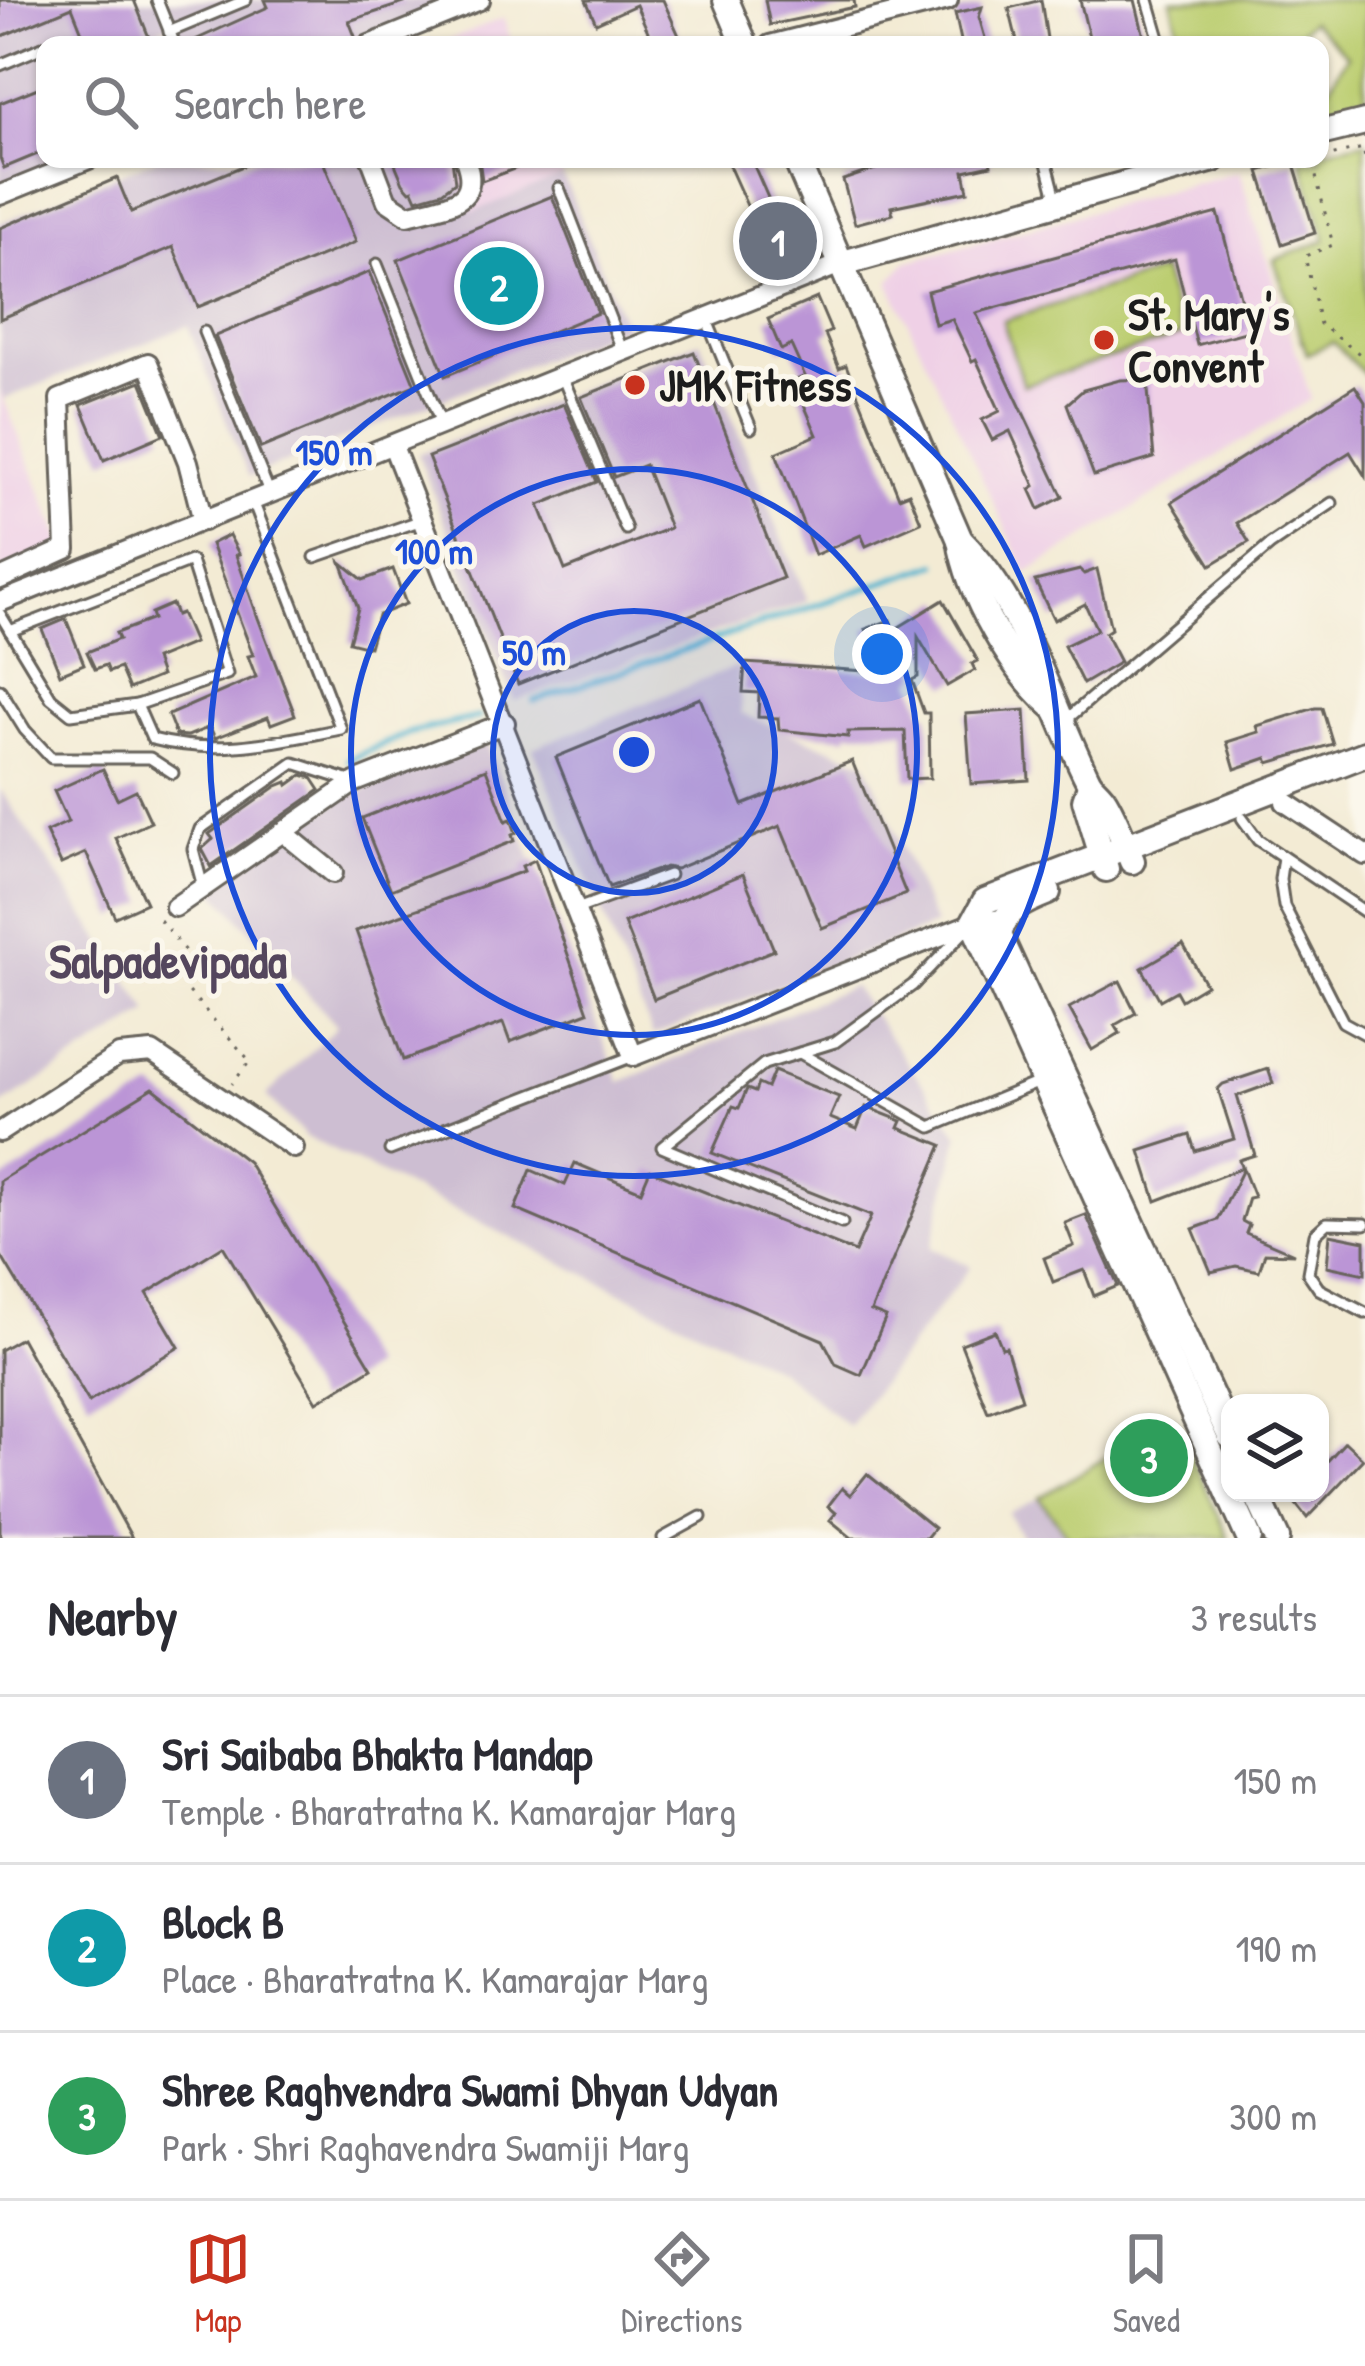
<!DOCTYPE html>
<html lang="en">
<head>
<meta charset="utf-8">
<style>
  body { margin:0; font-family:"Patrick Hand",sans-serif; background:#f7f7f7; color:#2b2b33 }
  .controls { position:absolute; right:36px; bottom:36px; display:grid; overflow:hidden; border-radius:24px; box-shadow:0 3px 9px #0004 }
  .controls button { width:108px; height:108px; display:grid; place-items:center; padding:0; border:0; border-bottom:3px solid #e1e1e2; background:#fff; color:#2b2b33; font:60px sans-serif }
  .you { position:absolute; left:882px; top:654px; width:42px; height:42px; margin:-30px; border:9px solid #fff; border-radius:50%; background:#1a73e8; box-shadow:0 0 0 18px #1a73e833 }
  .badge { display:grid; place-items:center; width:78px; height:78px; border-radius:50%; background:#c8321e; color:#fff; font-size:39px; font-weight:700 }
  .pin { position:absolute; translate:-50% -50%; border:6px solid #fff; box-shadow:0 3px 12px #0006 }
  .list { margin:0; padding:0; list-style:none }
  h2 { display:flex; justify-content:space-between; align-items:center; height:156px; margin:0; padding:0 48px; font-size:51px }
  h2 small { font-size:39px; font-weight:400; color:#7c7c81 }
  .list li { display:grid; grid-template-columns:78px 1fr auto; gap:36px; align-items:center; box-sizing:border-box; height:168px; padding:0 48px; border-top:3px solid #e1e1e2 }
  .list b { display:block; font-size:45px; white-space:nowrap }
  .list p { margin:0; font-size:39px; white-space:nowrap; color:#7c7c81 }
  .list em { font-size:39px; font-style:normal; color:#7c7c81 }
  .icon { flex:none; width:66px; height:66px; fill:none; stroke:currentColor; stroke-width:2; stroke-linecap:round; stroke-linejoin:round }
  .map { position:relative; flex:none; width:1365px; height:1538px; overflow:hidden }
  .search { position:absolute; background:#fff; box-shadow:0 3px 9px #0004; left:36px; right:36px; top:36px; height:132px; display:flex; align-items:center; gap:30px; box-sizing:border-box; padding:0 42px; border-radius:24px; color:#7c7c81; font-size:45px }
  .sheet { height:660px; background:#fff }
  nav { display:flex; justify-content:space-around; align-items:center; box-sizing:border-box; height:168px; border-top:3px solid #e1e1e2; background:#fff; font-size:33px; color:#7c7c81 }
  nav a { display:grid; justify-items:center; gap:6px }
  nav .on { color:#c8321e }
  .map>svg:first-child { display:block }
</style>
</head>
<body>
<div class="map">
<svg width="1365" height="1538" viewBox="0 0 1365 1538">
  <rect width="100%" height="100%" fill="#fbf7ec"/>
  <filter id="ink" filterUnits="userSpaceOnUse"><feTurbulence type="fractalNoise" baseFrequency=".00833" numOctaves="2"/><feDisplacementMap in="SourceGraphic" scale="24" xChannelSelector="R" yChannelSelector="G"/><feConvolveMatrix kernelMatrix="1 2 1 2 8 2 1 2 1" color-interpolation-filters="sRGB"/></filter>
  <filter id="wash" filterUnits="userSpaceOnUse"><feTurbulence type="fractalNoise" baseFrequency=".004" numOctaves="4" result="noise"/><feDisplacementMap in="SourceGraphic" scale="48" xChannelSelector="R" yChannelSelector="G"/><feGaussianBlur stdDeviation="2.7" result="paint"/><feColorMatrix in="noise" values="0 0 0 0 0 0 0 0 0 0 0 0 0 0 0 0 0 1.4 0 .05"/><feComposite in="paint" operator="in"/></filter>
  <g filter="url(#wash)">
    <rect width="100%" height="100%" fill="#f3ebd4"/>
    <g fill="#efd0e6">
      <polygon points="503,18 513,45 436,45"/>
      <polygon points="451,159 557,159 563,176 472,213"/>
      <polygon points="1239,171 1311,399 1027,573 889,282 906,262"/>
      <polygon points="0,390 65,550 0,575"/>
    </g>
    <g fill="#cdbed2">
      <polygon points="0,0 452,0 350,45 185,45 175,23 156,30 162,45 45,45 45,159 67,159 0,186"/>
      <polygon points="156,159 451,159 472,212 563,176 625,326 249,477 188,326 4,399 0,390 0,223"/>
      <polygon points="700,341 808,601 514,701 418,454"/>
      <polygon points="738,666 742,714 866,762 935,925 653,1035 533,748"/>
      <polygon points="486,743 620,1082 853,986 959,1135 931,1248 971,1266 848,1426 780,1370 306,1137 266,1096 337,1026 212,888 347,796"/>
      <polygon points="0,789 149,1012 0,1106"/>
      <polygon points="1039,1498 1070,1538 1022,1538 1008,1513"/>
    </g>
    <g fill="#bcce71" stroke="#6c7546" stroke-width="3">
      <polygon points="1171,0 1365,0 1365,106 1320,115 1320,103 1348,55 1311,21 1286,45 1182,45"/>
      <polygon points="1365,141 1365,375 1333,342 1307,354 1274,260 1326,240 1301,159 1320,159 1320,151"/>
      <polygon points="1162,271 1182,335 1023,385 1003,321"/>
      <polygon points="1173,1417 1229,1538 1070,1538 1039,1498"/>
    </g>
    <g fill="none" stroke-linecap="round" stroke-linejoin="round">
      <g stroke="#51b5d0" stroke-width="6">
        <polyline points="534,701 937,564"/>
        <polyline points="348,760 409,733 479,717"/>
      </g>
    </g>
    <g id="blocks">
      <g fill="#bb95d6">
        <polygon points="0,0 134,0 152,45 87,45 72,7 0,37"/>
        <polygon points="265,0 403,0 404,3 349,21 356,39 342,45 184,45 268,7"/>
        <polygon points="586,0 663,0 680,38 654,45 636,5 596,23"/>
        <polygon points="765,0 854,0 855,7 770,25"/>
        <polygon points="1041,0 1048,45 1018,45 1009,8"/>
        <polygon points="1080,0 1135,0 1146,45 1091,45"/>
        <polygon points="982,7 979,17 987,45 962,45 955,13"/>
        <polygon points="45,85 45,151 4,168 0,158 0,103"/>
        <polygon points="260,159 322,159 356,242 198,307 173,247 0,319 0,228 117,178 131,212"/>
        <polygon points="393,159 452,159 455,182 442,192 417,199 413,190 410,191 403,183"/>
        <polygon points="479,159 538,159 538,160 482,181"/>
        <polygon points="726,159 751,159 783,232 763,241"/>
        <polygon points="905,159 990,159 991,165 964,171 968,191 891,207 893,214 855,224 843,180"/>
        <polygon points="1293,161 1315,233 1282,244 1259,171"/>
        <polygon points="552,196 598,313 445,376 398,260"/>
        <polygon points="1218,213 1249,331 1197,345 1175,259 976,313 1063,497 1039,509 1030,489 1035,486 1010,431 992,440 982,420 1000,411 976,359 972,361 952,319 935,324 927,291"/>
        <polygon points="369,272 415,385 261,448 215,336"/>
        <polygon points="817,298 831,331 825,334 839,368 846,365 899,497 909,493 921,522 866,546 861,535 815,555 776,453 817,435 794,381 805,376 791,345 781,350 768,319"/>
        <polygon points="694,352 783,578 518,684 428,457 564,404 597,482 539,505 565,570 670,528 645,465 614,477 581,397"/>
        <polygon points="1147,379 1154,458 1094,476 1067,404 1083,390 1120,380"/>
        <polygon points="141,381 163,435 104,460 81,405"/>
        <polygon points="1355,386 1365,402 1365,476 1350,452 1237,523 1249,542 1211,565 1172,502"/>
        <polygon points="229,535 239,554 236,555 258,618 295,715 271,724 268,717 215,738 210,727 188,736 176,735 168,715 256,677 248,656 253,655 211,544"/>
        <polygon points="341,562 363,580 393,569 406,604 378,615 369,647 349,642 358,608"/>
        <polygon points="1097,569 1111,629 1105,633 1120,662 1083,684 1064,646 1097,630 1085,604 1054,620 1035,581 1080,570 1084,574"/>
        <polygon points="943,600 978,661 972,664 975,670 947,686 918,637 918,677 912,680 924,713 929,713 930,778 907,779 905,731 848,732 848,737 779,730 778,718 758,717 759,693 743,692 745,663 881,672 866,629 890,620 894,630"/>
        <polygon points="172,604 176,615 181,613 194,643 155,659 161,676 129,689 120,668 109,672 106,665 95,669 87,652 119,639 116,633 153,619 151,613"/>
        <polygon points="66,619 84,664 60,674 42,629"/>
        <polygon points="700,698 743,805 852,761 906,894 822,928 780,826 676,869 666,867 609,887 556,757"/>
        <polygon points="1315,708 1322,708 1333,744 1269,763 1267,758 1235,769 1227,742 1259,732 1257,726"/>
        <polygon points="1025,710 1029,780 971,784 966,714"/>
        <polygon points="103,769 117,799 136,790 151,822 116,838 146,903 115,917 86,853 61,864 46,832 68,822 54,791"/>
        <polygon points="486,769 506,821 511,819 516,833 512,835 514,841 391,890 362,818"/>
        <polygon points="302,775 312,778 320,790 211,866 202,849 213,839 209,834 277,786 287,782 288,785"/>
        <polygon points="535,860 588,1012 510,1042 503,1023 403,1060 356,931 524,871 522,866"/>
        <polygon points="743,874 774,950 654,999 624,923"/>
        <polygon points="1183,944 1206,985 1181,1000 1176,991 1160,1000 1142,968"/>
        <polygon points="1120,981 1136,1013 1115,1025 1120,1033 1092,1050 1069,1008"/>
        <polygon points="1268,1069 1273,1083 1237,1096 1255,1155 1239,1160 1242,1168 1156,1201 1140,1151 1190,1135 1195,1151 1234,1139 1218,1089 1223,1084"/>
        <polygon points="774,1071 839,1097 830,1118 857,1129 866,1107 902,1121 899,1128 942,1145 871,1311 886,1317 861,1375 836,1364 823,1340 515,1209 531,1170 565,1185 575,1163 641,1191 650,1170 855,1252 871,1216 712,1153 733,1106 739,1108 747,1089 755,1092 758,1084 767,1088"/>
        <polygon points="153,1088 248,1162 372,1368 317,1402 223,1246 147,1293 179,1347 89,1402 0,1254 0,1181"/>
        <polygon points="1243,1169 1254,1197 1249,1198 1242,1221 1249,1225 1246,1233 1294,1254 1265,1253 1259,1271 1236,1266 1211,1272 1193,1229 1218,1220"/>
        <polygon points="1086,1215 1118,1286 1094,1296 1084,1270 1053,1282 1044,1258 1074,1246 1065,1223"/>
        <polygon points="1330,1234 1365,1241 1365,1274 1327,1266"/>
        <polygon points="995,1331 1002,1348 1006,1347 1022,1399 988,1412 961,1344"/>
        <polygon points="21,1338 132,1538 0,1538 0,1350"/>
        <polygon points="1345,1442 1363,1459 1307,1518 1287,1493 1320,1493 1320,1469"/>
        <polygon points="867,1474 934,1528 926,1538 852,1538 830,1520 836,1513 828,1506 842,1488 850,1495"/>
      </g>
    </g>
  </g>
  <g filter="url(#ink)">
    <use href="#blocks" fill-opacity="0" stroke="#67645c" stroke-width="3"/>
    <g fill="none" stroke-linecap="round" stroke-linejoin="round">
      <g stroke="#67645c" stroke-width="15">
        <g id="service">
          <polyline points="157,0 175,45"/>
          <polyline points="1148,0 1161,45"/>
          <polyline points="169,32 246,0"/>
          <polyline points="48,45 59,40"/>
          <polyline points="0,65 45,46"/>
          <polyline points="1046,159 1057,202"/>
          <polyline points="559,188 623,352"/>
          <polyline points="377,264 442,426"/>
          <polyline points="706,318 751,428"/>
          <polyline points="204,332 270,494"/>
          <polyline points="562,376 626,529"/>
          <polyline points="315,557 422,520"/>
          <polyline points="0,614 51,698 71,714 137,705"/>
          <path d="M10 631 191 561 227 674 137 705 152 739C218 756 275 742 341 729L253 501"/>
          <polyline points="0,690 25,730 51,758 150,758 173,773"/>
          <polyline points="1067,719 1270,545 1332,503"/>
          <polyline points="1242,818 1258,840 1365,912"/>
          <polyline points="1283,857 1280,879 1284,906 1343,1022 1365,1034"/>
          <polyline points="203,887 193,849 200,829 294,763 350,781"/>
          <polyline points="577,909 669,875"/>
          <polyline points="800,1053 931,1127 1042,1081"/>
          <polyline points="390,1150 633,1056"/>
          <polyline points="842,1223 662,1147 764,1064 835,1042 913,985 964,932"/>
          <polyline points="1365,1224 1327,1223 1315,1234 1308,1273 1319,1289 1365,1313"/>
          <polyline points="663,1538 701,1517"/>
        </g>
      </g>
      <g stroke="#67645c" stroke-width="24">
        <g id="minor">
          <polyline points="369,45 480,0"/>
          <polyline points="770,45 948,0"/>
          <path d="M371 159 387 201 408 215C444 204 483 206 465 159"/>
          <polyline points="0,195 89,159"/>
          <polyline points="393,446 633,1056 973,923 1003,919"/>
          <polyline points="0,579 66,549 60,399 148,363 188,462 203,521"/>
          <polyline points="0,602 843,263"/>
          <polyline points="1285,802 1365,855"/>
          <polyline points="283,832 333,873"/>
          <polyline points="175,907 355,782 505,723"/>
          <polyline points="0,1132 119,1055 152,1052 294,1148"/>
        </g>
      </g>
      <g stroke="#67645c" stroke-width="30">
        <g id="tertiary">
          <polyline points="726,0 745,45"/>
          <polyline points="1320,133 1365,122"/>
          <path d="M796 159 960 540C968 593 1013 673 1054 707"/>
          <polyline points="843,263 1214,159"/>
          <path d="M960 540C1025 605 1048 700 1088 780 1092 788 1100 792 1105 801 1116 820 1124 841 1132 861"/>
          <polyline points="1090,786 1085,800 1106,869"/>
          <path d="M1048 892C1025 901 1005 909 999 935L1230 1436"/>
          <polyline points="1256,1493 1277,1538"/>
          <polyline points="1249,1538 973,923 985,901 1365,754"/>
        </g>
      </g>
      <g stroke="#67645c" stroke-width="3" stroke-dasharray="3 9" stroke-linecap="butt">
        <polyline points="1322,158 1363,148 1365,158"/>
        <polyline points="1319,159 1312,160 1333,245 1305,256 1320,324 1365,358"/>
        <polyline points="160,920 201,971 184,986 250,1061 232,1084"/>
      </g>
      <use href="#service" stroke="#fff" stroke-width="9"/>
      <use href="#minor" stroke="#fff" stroke-width="18"/>
      <use href="#tertiary" stroke="#fff" stroke-width="24"/>
    </g>
  </g>
  <circle cx="634" cy="752" r="141" fill="#1d4ed8" fill-opacity=".12"/>
  <g fill="none" stroke="#1d4ed8" stroke-width="6">
    <circle cx="634" cy="752" r="141"/>
    <circle cx="634" cy="752" r="283"/>
    <circle cx="634" cy="752" r="424"/>
  </g>
  <g fill="#c8321e" stroke="#fbf7ec" stroke-width="4.5">
    <circle cx="1104" cy="340" r="12"/>
    <circle cx="635" cy="385" r="12"/>
  </g>
  <g text-anchor="middle" stroke-width="10" stroke-linejoin="round" paint-order="stroke">
    <g font-size="45" font-weight="bold" fill="#1c1c1c" stroke="#fbf7ec" text-anchor="start">
      <text x="1128" y="330">St. Mary's<tspan x="1128" dy="52">Convent</tspan></text>
      <text x="659" y="401">JMK Fitness</text>
    </g>
    <g font-size="48" font-weight="bold" fill="#54465d" stroke="#fbf7ec">
      <text x="168" y="978">Salpadevipada</text>
    </g>
  </g>
  <circle cx="634" cy="752" r="18" fill="#1d4ed8" stroke="#fbf7ec" stroke-width="6"/>
  <g font-size="36" text-anchor="middle" font-weight="bold" fill="#1d4ed8" stroke="#fbf7ec" stroke-width="10" stroke-linejoin="round" paint-order="stroke">
    <text x="334" y="465">150 m</text>
    <text x="434" y="564">100 m</text>
    <text x="534" y="665">50 m</text>
  </g>
</svg>
<div class="controls">
<button><svg class="icon" aria-label="layers" viewBox="0 0 24 24"><path d="M12 4l9 5-9 5-9-5zM3 14l9 5 9-5"/></svg></button>
</div>
<div class="you"></div>
<div class="pin badge" style="left:778px;top:241px;background:#6b7280">1</div>
<div class="pin badge" style="left:499px;top:286px;background:#0f9aa8">2</div>
<div class="pin badge" style="left:1149px;top:1458px;background:#2e9e5b">3</div>
<div class="search"><svg class="icon" aria-label="search" viewBox="0 0 24 24"><circle cx="10" cy="10" r="6"/><path d="M15 15l6 6"/></svg>Search here</div>
</div>
<section class="sheet">
<h2>Nearby<small>3 results</small></h2>
<ul class="list">
<li><span class="badge" style="background:#6b7280">1</span><div><b>Sri Saibaba Bhakta Mandap</b><p>Temple · Bharatratna K. Kamarajar Marg</p></div><em>150 m</em></li>
<li><span class="badge" style="background:#0f9aa8">2</span><div><b>Block B</b><p>Place · Bharatratna K. Kamarajar Marg</p></div><em>190 m</em></li>
<li><span class="badge" style="background:#2e9e5b">3</span><div><b>Shree Raghvendra Swami Dhyan Udyan</b><p>Park · Shri Raghavendra Swamiji Marg</p></div><em>300 m</em></li>
</ul>
</section>
<nav>
<a class="on"><svg class="icon" aria-label="map" viewBox="0 0 24 24"><path d="M3 6l6-2 6 2 6-2v14l-6 2-6-2-6 2zM9 4v14M15 6v14"/></svg>Map</a>
<a><svg class="icon" aria-label="directions" viewBox="0 0 24 24"><path d="M12 3l9 9-9 9-9-9zM9 14v-3h6M13 9l2 2-2 2"/></svg>Directions</a>
<a><svg class="icon" aria-label="saved" viewBox="0 0 24 24"><path d="M7 4h10v16l-5-4-5 4z"/></svg>Saved</a>
</nav>
</body>
</html>
